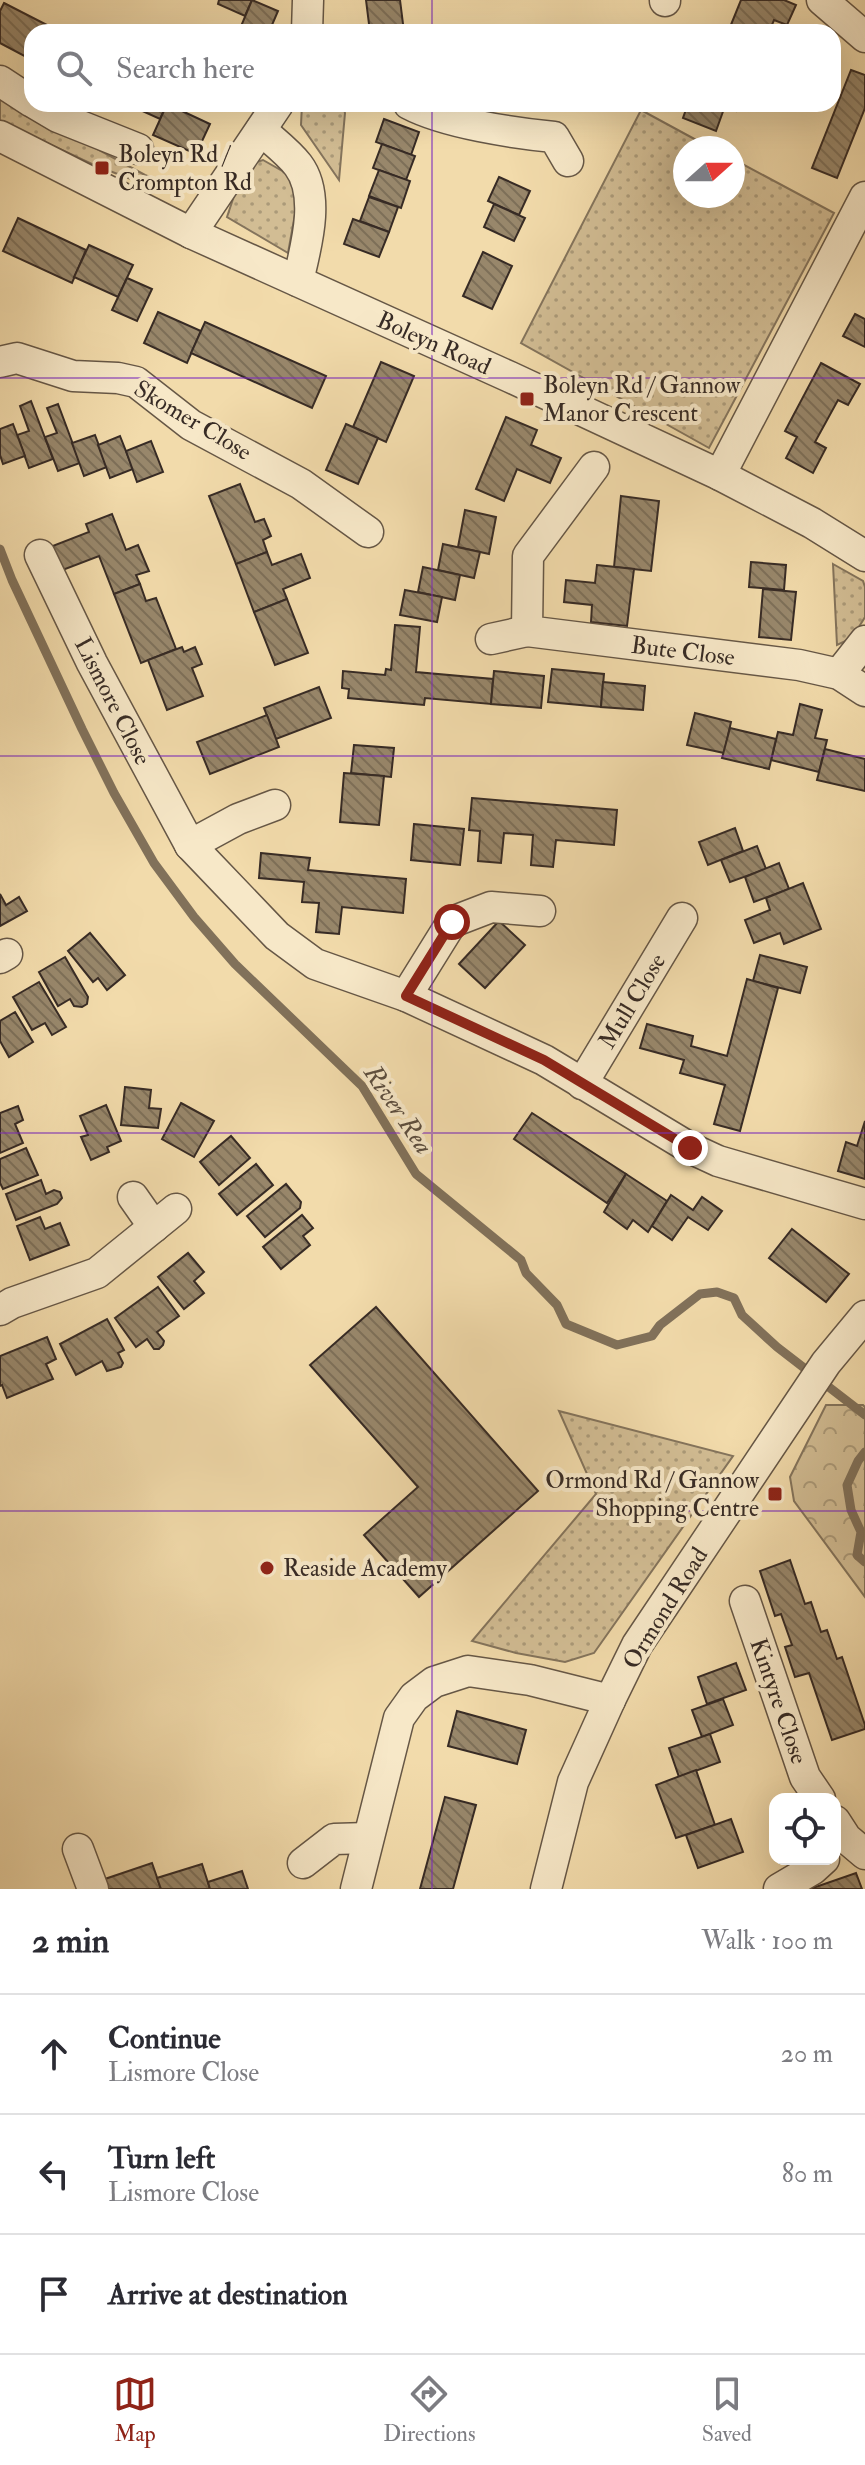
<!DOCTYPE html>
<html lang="en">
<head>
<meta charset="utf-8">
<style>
  body { margin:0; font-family:"IM FELL Double Pica",serif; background:#f7f7f7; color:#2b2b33 }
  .controls { position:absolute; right:24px; bottom:24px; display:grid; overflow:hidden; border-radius:16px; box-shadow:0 8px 32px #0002 }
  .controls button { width:72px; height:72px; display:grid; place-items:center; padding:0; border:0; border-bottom:2px solid #e1e1e2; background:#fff; color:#2b2b33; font:40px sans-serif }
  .compass { position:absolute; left:673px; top:136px; width:72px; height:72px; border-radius:50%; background:#fff; box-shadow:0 8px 32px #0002; rotate:69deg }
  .stop { position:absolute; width:24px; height:24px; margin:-18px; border:6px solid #8f2418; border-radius:50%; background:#fff }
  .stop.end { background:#8f2418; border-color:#fff; box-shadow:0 2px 8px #0008 }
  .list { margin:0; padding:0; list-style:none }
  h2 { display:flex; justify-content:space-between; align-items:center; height:104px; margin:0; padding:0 32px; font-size:34px }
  h2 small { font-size:26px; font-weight:400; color:#7c7c81 }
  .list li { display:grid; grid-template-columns:52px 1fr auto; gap:24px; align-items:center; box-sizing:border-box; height:120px; padding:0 32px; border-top:2px solid #e1e1e2 }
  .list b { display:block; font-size:30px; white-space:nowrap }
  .list p { margin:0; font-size:26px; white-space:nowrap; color:#7c7c81 }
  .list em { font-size:26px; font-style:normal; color:#7c7c81 }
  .icon { flex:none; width:44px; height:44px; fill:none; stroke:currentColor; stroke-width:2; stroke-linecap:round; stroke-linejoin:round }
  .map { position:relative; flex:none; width:865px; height:1889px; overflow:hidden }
  .search { position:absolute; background:#fff; box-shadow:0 8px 32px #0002; left:24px; right:24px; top:24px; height:88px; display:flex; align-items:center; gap:20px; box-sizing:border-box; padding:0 28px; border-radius:24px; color:#7c7c81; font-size:30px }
  .sheet { height:464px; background:#fff }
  nav { display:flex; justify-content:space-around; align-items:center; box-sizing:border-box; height:112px; border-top:2px solid #e1e1e2; background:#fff; font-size:22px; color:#7c7c81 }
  nav a { display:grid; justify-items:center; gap:4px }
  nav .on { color:#8f2418 }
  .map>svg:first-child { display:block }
</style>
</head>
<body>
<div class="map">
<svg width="865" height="1889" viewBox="0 0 865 1889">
  <defs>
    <pattern id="grass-dots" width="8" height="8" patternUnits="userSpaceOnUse" patternTransform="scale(2)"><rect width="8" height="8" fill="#d2bd94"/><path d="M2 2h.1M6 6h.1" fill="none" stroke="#ab9a79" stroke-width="1.8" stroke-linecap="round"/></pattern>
    <pattern id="forest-crowns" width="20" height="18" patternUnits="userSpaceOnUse" patternTransform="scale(2)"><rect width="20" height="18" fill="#d2bd94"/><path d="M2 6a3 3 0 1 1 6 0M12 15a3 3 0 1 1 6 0" fill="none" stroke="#ab9a79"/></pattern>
    <pattern id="building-back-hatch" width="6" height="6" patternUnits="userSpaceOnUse" patternTransform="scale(2)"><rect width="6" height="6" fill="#98876b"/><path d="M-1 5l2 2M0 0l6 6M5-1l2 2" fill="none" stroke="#7d6f58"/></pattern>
  </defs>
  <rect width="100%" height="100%" fill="#f2dbab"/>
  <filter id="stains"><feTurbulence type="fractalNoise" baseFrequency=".0025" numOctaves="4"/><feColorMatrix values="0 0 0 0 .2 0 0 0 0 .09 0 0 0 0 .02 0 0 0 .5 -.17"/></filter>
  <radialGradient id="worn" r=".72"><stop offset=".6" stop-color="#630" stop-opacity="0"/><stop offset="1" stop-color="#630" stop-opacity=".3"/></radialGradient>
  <g fill="url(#grass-dots)" stroke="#84745c" stroke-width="2">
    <polygon points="0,93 40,118 145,175 163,182 149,186 94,165 0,121"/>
    <polygon points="302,104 342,104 345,113 339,180 301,125"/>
    <polygon points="641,110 711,148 685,148 685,196 733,196 733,159 834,213 709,448 521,343"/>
    <polygon points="263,160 291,176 297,203 288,253 227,217 244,166"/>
    <polygon points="833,564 863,581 865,587 865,617 852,638 837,645"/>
    <polygon points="559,1411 733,1456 594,1653 565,1662 516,1653 472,1641 596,1494"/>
  </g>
  <polygon fill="url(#forest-crowns)" stroke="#84745c" stroke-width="2" points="826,1405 863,1405 865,1407 865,1597 794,1501 790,1477"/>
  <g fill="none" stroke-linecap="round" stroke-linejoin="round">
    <g stroke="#81715a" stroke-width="9">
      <polyline points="0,549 12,580 82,729 114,793 154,863 194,917 235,964 362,1086 416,1174 521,1260 526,1273 557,1305 566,1324 617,1345 652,1336 660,1325 700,1294 717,1292 734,1298 742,1315 777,1347 865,1415"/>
      <polyline points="865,1452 858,1461 847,1485 851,1510 861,1532 857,1555 865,1562"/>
    </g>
  </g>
  <g fill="url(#building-back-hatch)" stroke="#372b25" stroke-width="2">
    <polygon points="219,0 252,0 245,16 218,4"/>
    <polygon points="252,0 278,11 269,32 239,31"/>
    <polygon points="366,0 400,0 404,32 370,32"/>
    <polygon points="741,0 784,0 796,5 787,25 774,20 769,32 728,32"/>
    <polygon points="4,3 47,25 44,32 32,32 32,55 30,59 0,43 0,11"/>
    <polygon points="851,70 865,75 865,108 837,178 812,168"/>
    <polygon points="142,104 167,104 160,119 140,110"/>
    <polygon points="167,104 210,124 196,154 153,135"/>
    <polygon points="688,104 739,104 736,111 725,106 716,131 683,118"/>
    <polygon points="384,119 419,132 411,155 376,142"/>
    <polygon points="382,144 415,156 406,180 373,168"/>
    <polygon points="379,170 410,181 401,208 369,196"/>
    <polygon points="499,177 530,191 519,215 488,201"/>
    <polygon points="369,197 398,207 389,232 360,221"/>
    <polygon points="494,204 525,218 514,241 484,227"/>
    <polygon points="18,218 86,250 72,283 3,251"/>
    <polygon points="353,219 389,232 379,257 344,244"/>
    <polygon points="89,245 133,265 118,297 74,277"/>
    <polygon points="483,252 512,266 492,309 463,296"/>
    <polygon points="127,278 152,289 137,321 112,310"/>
    <polygon points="158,312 201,331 187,363 144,343"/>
    <polygon points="855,314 865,319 865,347 843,336"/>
    <polygon points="205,322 326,376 312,408 191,353"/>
    <polygon points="381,362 414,376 386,442 353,427"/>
    <polygon points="821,363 860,384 848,405 838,400 815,442 826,448 813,473 786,458 797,437 785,431"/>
    <polygon points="31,401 53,459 29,468 17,435 29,431 20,406"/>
    <polygon points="58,404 80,463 58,471 45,437 57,433 47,408"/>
    <polygon points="506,417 537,430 531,445 561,458 550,483 517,469 504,501 476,489"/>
    <polygon points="13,424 25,456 3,464 0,455 0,429"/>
    <polygon points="346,424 378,438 358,484 326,470"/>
    <polygon points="95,435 107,467 84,476 72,443"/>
    <polygon points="120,436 133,469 110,478 98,445"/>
    <polygon points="151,441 163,472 137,482 126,451"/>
    <polygon points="240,484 255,522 264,519 271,536 263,540 267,552 236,564 209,496"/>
    <polygon points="621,496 659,501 651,571 614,567"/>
    <polygon points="465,510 496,517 489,554 458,547"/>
    <polygon points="112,514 126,550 138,545 149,571 136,575 140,584 114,594 99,556 60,571 50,547 89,532 86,524"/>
    <polygon points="443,544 480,552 474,578 438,570"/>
    <polygon points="267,552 272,565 301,554 310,578 283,589 287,599 254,612 236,564"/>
    <polygon points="751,562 786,565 784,590 749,587"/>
    <polygon points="597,565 634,569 627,626 591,622 592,605 564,602 566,580 595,583"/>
    <polygon points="423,567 460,575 455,600 418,592"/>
    <polygon points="140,584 146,601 156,598 176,649 141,663 114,594"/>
    <polygon points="763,589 796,592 791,640 759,637"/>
    <polygon points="405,590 442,597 437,622 400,615"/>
    <polygon points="287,599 308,653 275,665 254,612"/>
    <polygon points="395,625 420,627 416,672 493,679 491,704 425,698 424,705 348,698 349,689 342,688 343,671 385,675 386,669 391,670"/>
    <polygon points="182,647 184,652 195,647 202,664 192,668 203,696 167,710 148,660"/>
    <polygon points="552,669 604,674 601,707 548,702"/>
    <polygon points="494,671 544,676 541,708 491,704"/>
    <polygon points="603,682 645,686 643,710 601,707"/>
    <polygon points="319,687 331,718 276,739 264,708"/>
    <polygon points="800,704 822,710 815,738 827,740 819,772 771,760 778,732 793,735"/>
    <polygon points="695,713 731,722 724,753 687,745"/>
    <polygon points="267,715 279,747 210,774 197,742"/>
    <polygon points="730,728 776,739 769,769 722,758"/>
    <polygon points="354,745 394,748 391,777 351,773"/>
    <polygon points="825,749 865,759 865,791 817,780"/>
    <polygon points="344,773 384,776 379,825 340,822"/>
    <polygon points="472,798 617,810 614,845 556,840 553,867 531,865 533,835 504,833 501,863 478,861 480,831 469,830"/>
    <polygon points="414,824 464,829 460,865 411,860"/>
    <polygon points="735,828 743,851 708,865 699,842"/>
    <polygon points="757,846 766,869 730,882 721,860"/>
    <polygon points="261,853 310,858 308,870 406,879 403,913 342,907 339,934 316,932 319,903 302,902 304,882 259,878"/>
    <polygon points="779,863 789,889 754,902 745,877"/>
    <polygon points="803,883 821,929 784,944 780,933 754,943 745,920 770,910 766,898"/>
    <polygon points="0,894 6,905 19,897 27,911 0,926"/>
    <polygon points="499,921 525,945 485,988 459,964"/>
    <polygon points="90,933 125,975 107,990 98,978 93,982 68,951"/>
    <polygon points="760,955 807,967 800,993 753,981"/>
    <polygon points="65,957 88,997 87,1004 82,1007 74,1006 70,999 58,1006 39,972"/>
    <polygon points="747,979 778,988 740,1131 714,1124 725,1085 680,1073 684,1060 640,1048 647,1024 693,1036 691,1046 727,1056"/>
    <polygon points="39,982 66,1027 52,1035 45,1023 32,1030 13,997"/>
    <polygon points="15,1012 33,1042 9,1057 0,1041 0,1021"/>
    <polygon points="125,1087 151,1090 149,1108 161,1109 158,1128 121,1125"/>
    <polygon points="181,1103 214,1121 194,1157 162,1139"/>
    <polygon points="106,1105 121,1141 107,1147 109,1152 91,1160 81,1137 88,1135 80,1116"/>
    <polygon points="18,1106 23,1120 15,1124 23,1143 0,1153 0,1113"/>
    <polygon points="532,1113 626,1174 607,1203 514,1139"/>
    <polygon points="865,1121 865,1179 838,1171 846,1142 857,1146"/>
    <polygon points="231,1136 250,1158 219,1185 200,1162"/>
    <polygon points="26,1148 38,1175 3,1189 0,1183 0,1159"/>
    <polygon points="256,1164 273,1185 237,1215 219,1194"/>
    <polygon points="626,1174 667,1201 648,1232 633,1220 627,1229 604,1212"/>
    <polygon points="41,1180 46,1194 54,1190 60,1192 62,1198 57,1204 16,1220 6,1194"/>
    <polygon points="286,1184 301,1202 300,1208 265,1237 247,1216"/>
    <polygon points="671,1195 693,1210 702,1197 722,1211 708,1230 688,1217 672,1240 652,1226"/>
    <polygon points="302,1215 313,1228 303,1236 310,1245 281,1269 263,1247"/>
    <polygon points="40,1217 45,1229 60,1223 69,1245 30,1260 17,1226"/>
    <polygon points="792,1229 849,1274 826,1302 769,1258"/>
    <polygon points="188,1253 204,1272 194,1281 204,1293 184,1309 158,1277"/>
    <polygon points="158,1287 179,1316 157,1332 164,1341 163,1345 159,1349 154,1349 147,1339 136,1347 115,1318"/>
    <polygon points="376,1307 538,1491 419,1597 364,1535 418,1487 310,1365"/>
    <polygon points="107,1319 124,1350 118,1353 123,1363 121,1367 107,1371 102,1361 76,1375 60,1344"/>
    <polygon points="47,1337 56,1359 46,1364 53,1379 7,1398 2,1385 0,1386 0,1356"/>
    <polygon points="790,1560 805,1604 811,1602 821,1632 827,1630 837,1659 842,1657 865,1725 865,1729 832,1740 809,1673 795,1677 785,1647 792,1645 781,1614 775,1616 760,1571"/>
    <polygon points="736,1663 746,1690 707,1704 698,1677"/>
    <polygon points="723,1699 733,1725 702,1737 692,1710"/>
    <polygon points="457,1711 526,1730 517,1764 448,1746"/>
    <polygon points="710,1734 720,1762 679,1777 669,1748"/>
    <polygon points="696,1770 715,1825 676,1838 656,1785"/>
    <polygon points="445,1797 476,1805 453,1889 420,1889"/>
    <polygon points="731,1819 743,1852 698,1868 686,1835"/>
    <polygon points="152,1863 161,1889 105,1889 102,1880"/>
    <polygon points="202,1864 210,1889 161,1889 157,1878"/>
    <polygon points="242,1871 248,1889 210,1889 208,1882"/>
    <polygon points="856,1873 862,1889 810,1889"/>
  </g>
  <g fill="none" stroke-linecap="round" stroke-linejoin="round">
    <g stroke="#665746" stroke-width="33">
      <g id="minor">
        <polyline points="822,0 865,37"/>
        <polyline points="665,1 665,0"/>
        <polyline points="307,32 308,0"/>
        <polyline points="0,81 32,102"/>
        <polyline points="36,104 58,117 138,149"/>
        <path d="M409 104C445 123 513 133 554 137L568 161"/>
        <path d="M261 130C273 141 288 152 298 165 321 195 306 247 298 281"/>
        <polyline points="0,136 191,233 510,377 720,475 812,523 865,556"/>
        <polyline points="191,233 278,104"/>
        <polyline points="0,362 17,358 73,376 118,378 136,382 191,425 301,484 368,532"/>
        <polyline points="594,467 528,556 527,631 799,665 839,674 865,691"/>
        <polyline points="720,475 865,197"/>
        <polyline points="40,555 92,663 190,845 277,936 315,964 406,996 544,1060 690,1148 718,1161 865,1204"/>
        <polyline points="491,639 527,631"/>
        <polyline points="839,674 865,641"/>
        <polyline points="190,845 238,819 275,805"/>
        <polyline points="0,958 7,954"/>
        <polyline points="406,996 452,922 491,907 540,911"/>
        <polyline points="582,1084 682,918"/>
        <polyline points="133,1197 154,1227"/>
        <polyline points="0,1310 12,1303 97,1273 176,1209"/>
        <polyline points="745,1601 805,1777 820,1799"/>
        <polyline points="835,1821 846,1838 865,1854"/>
        <polyline points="78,1849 93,1889"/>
        <polyline points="303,1863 334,1839 368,1838"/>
        <polyline points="356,1889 399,1718 414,1697 434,1682 468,1671 530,1680 610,1700"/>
        <polyline points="546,1889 573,1782 610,1700 637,1645 826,1363 865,1316"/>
        <polyline points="779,1889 813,1869 824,1859"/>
      </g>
    </g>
    <use href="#minor" stroke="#f7e8c8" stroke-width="30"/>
  </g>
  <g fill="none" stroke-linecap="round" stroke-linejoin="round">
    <polyline stroke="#8f2418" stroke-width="10" points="452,922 406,996 544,1060 690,1148"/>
  </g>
  <path fill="none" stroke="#7b2cbf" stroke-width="2" stroke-opacity="0.55" d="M432 0V32M432 104V1889M0 378H865M0 756H865M0 1133H865M0 1511H865"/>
  <g fill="#8f2418" stroke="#f7e8c8" stroke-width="3">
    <rect x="94" y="160" width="16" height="16" rx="4"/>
    <rect x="519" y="391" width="16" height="16" rx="4"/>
    <rect x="767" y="1486" width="16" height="16" rx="4"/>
    <circle cx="267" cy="1568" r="8"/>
  </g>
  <g text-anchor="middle" stroke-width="8" stroke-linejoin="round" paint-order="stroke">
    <g font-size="24" fill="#372b25" stroke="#f7e8c8" text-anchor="start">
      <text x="118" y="162">Boleyn Rd /<tspan x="118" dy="28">Crompton Rd</tspan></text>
      <text x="543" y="393">Boleyn Rd / Gannow<tspan x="543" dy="28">Manor Crescent</tspan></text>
      <text x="759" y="1488" text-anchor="end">Ormond Rd / Gannow<tspan x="759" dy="28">Shopping Centre</tspan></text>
      <text x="283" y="1576">Reaside Academy</text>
    </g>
    <g font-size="24" fill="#372b25" stroke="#f7e8c8">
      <text transform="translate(434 343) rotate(24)" y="8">Boleyn Road</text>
      <text transform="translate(193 420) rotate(31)" y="8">Skomer Close</text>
      <text transform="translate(683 651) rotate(7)" y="8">Bute Close</text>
      <text transform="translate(113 701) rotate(63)" y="8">Lismore Close</text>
      <text transform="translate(632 1001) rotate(-59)" y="8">Mull Close</text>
      <text transform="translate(665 1608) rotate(-58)" y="8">Ormond Road</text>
      <text transform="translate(779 1701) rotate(71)" y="8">Kintyre Close</text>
    </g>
    <g font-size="26" font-style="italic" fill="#5c4e3f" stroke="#f7e8c8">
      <text transform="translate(399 1109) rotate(56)" y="9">River Rea</text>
    </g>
  </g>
  <rect width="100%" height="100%" filter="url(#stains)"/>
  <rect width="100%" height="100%" fill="url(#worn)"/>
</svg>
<div class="controls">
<button><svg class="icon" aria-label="locate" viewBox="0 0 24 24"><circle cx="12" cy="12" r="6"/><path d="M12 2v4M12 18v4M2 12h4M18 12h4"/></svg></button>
</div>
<svg class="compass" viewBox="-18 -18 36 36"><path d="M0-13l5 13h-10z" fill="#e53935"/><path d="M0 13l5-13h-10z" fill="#7c7c81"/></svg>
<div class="stop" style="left:452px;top:922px"></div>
<div class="stop end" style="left:690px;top:1148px"></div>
<div class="search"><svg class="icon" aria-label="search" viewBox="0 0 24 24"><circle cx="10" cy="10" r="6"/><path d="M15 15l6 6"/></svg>Search here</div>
</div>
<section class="sheet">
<h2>2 min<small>Walk · 100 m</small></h2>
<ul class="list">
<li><svg class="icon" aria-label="ahead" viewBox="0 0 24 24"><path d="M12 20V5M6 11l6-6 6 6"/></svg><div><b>Continue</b><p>Lismore Close</p></div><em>20 m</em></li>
<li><svg class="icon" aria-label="left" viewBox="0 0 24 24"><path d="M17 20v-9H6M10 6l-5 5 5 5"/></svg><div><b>Turn left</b><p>Lismore Close</p></div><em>80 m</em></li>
<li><svg class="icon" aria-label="arrive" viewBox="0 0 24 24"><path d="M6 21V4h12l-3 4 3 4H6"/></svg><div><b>Arrive at destination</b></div></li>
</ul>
</section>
<nav>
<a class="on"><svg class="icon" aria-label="map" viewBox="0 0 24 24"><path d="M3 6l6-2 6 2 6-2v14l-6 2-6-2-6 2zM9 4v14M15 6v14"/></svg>Map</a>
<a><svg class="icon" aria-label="directions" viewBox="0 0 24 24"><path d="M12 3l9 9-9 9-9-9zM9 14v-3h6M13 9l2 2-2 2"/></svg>Directions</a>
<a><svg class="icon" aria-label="saved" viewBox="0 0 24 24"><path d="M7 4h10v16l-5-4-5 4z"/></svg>Saved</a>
</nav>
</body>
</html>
